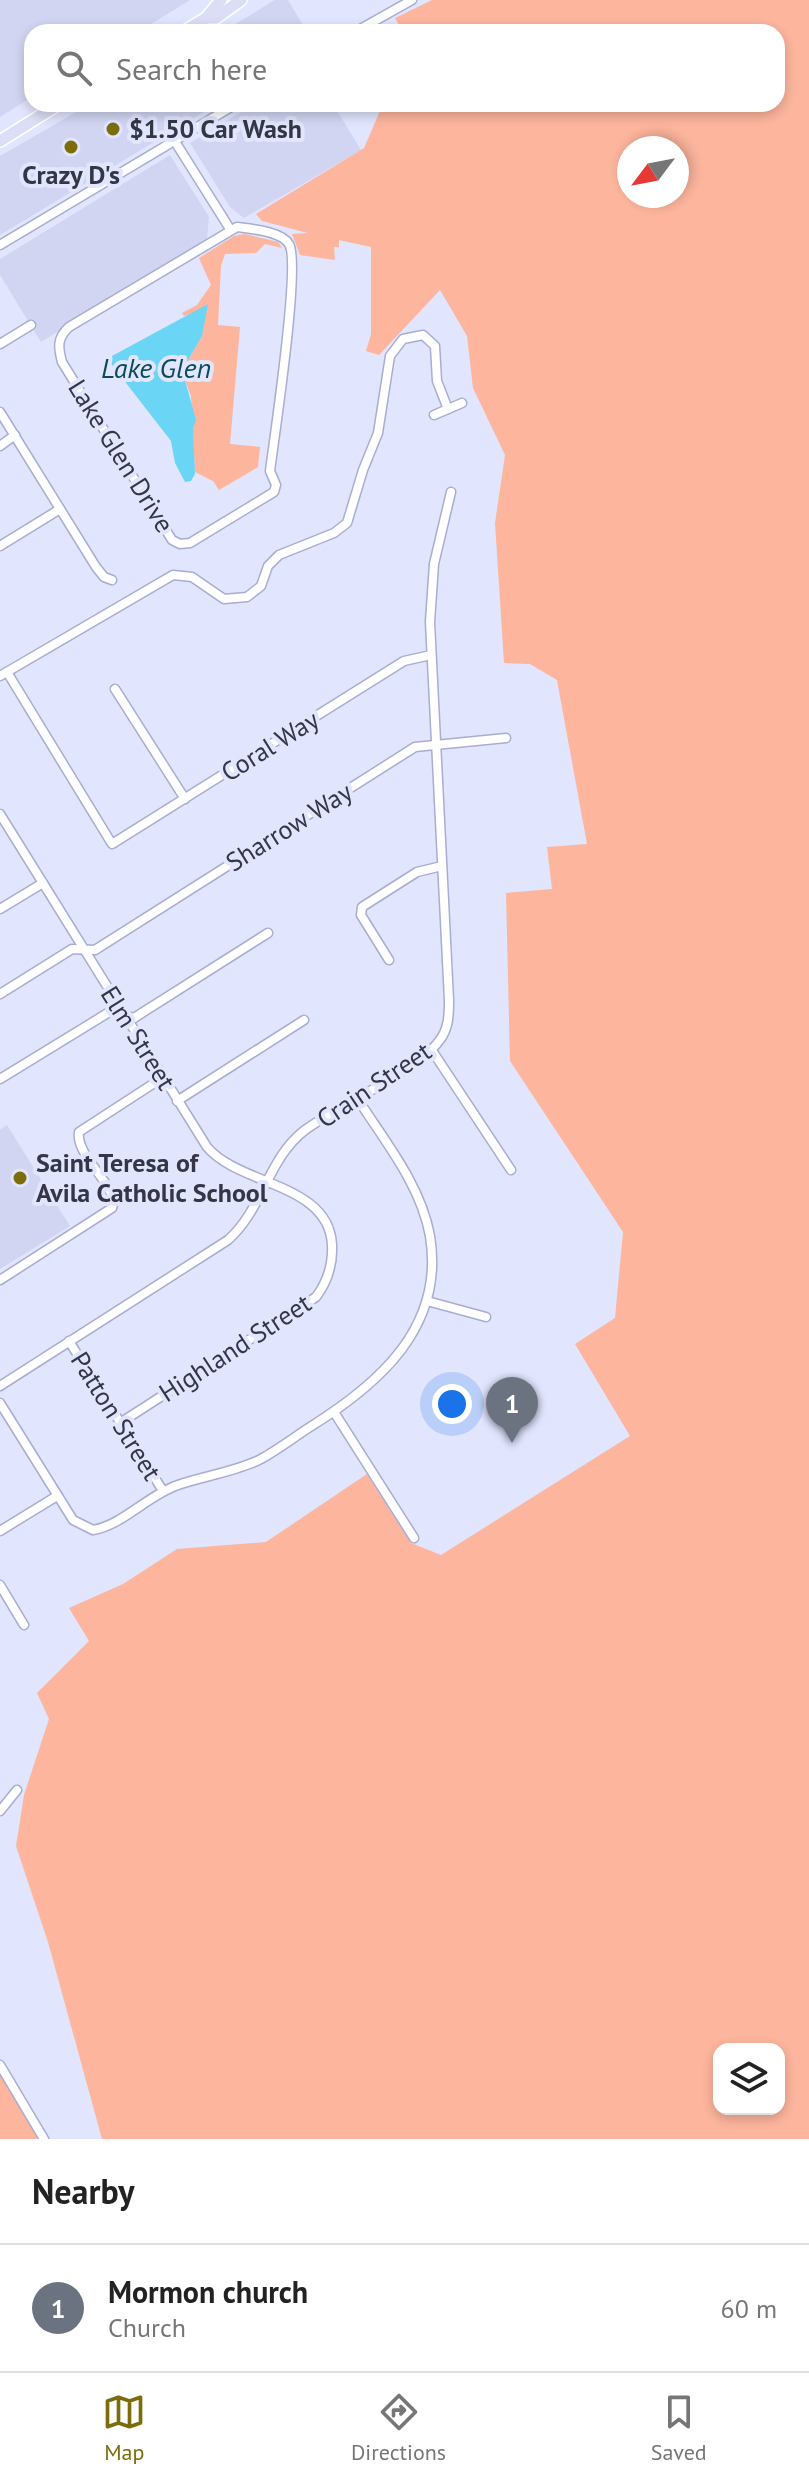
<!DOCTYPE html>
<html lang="en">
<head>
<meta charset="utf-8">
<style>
  body { margin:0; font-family:"PT Sans",sans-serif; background:#f2f2f2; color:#222 }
  .controls { position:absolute; right:24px; bottom:24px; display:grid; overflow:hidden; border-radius:16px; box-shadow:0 4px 12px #0003 }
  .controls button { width:72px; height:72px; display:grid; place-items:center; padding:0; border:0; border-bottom:2px solid #e0e0e0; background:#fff; color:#222; font:40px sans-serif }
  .compass { position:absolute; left:617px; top:136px; width:72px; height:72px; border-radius:50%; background:#fff; box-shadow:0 4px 12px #0003; rotate:238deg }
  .you { position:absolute; left:452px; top:1404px; width:28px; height:28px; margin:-20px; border:6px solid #fff; border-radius:50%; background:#1a73e8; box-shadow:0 0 0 12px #1a73e833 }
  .badge { display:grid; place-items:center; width:52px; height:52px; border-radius:50%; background:#7c6d0a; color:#fff; font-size:26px; font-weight:700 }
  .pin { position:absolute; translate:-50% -66px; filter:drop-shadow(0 2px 4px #0008) }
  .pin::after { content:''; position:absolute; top:42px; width:28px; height:24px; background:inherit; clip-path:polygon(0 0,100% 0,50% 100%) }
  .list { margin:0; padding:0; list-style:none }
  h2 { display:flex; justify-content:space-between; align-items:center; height:104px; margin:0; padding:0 32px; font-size:34px }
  h2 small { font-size:26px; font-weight:400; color:#767676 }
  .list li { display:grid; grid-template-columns:52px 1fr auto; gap:24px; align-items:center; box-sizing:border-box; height:128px; padding:0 32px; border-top:2px solid #e0e0e0 }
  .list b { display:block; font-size:30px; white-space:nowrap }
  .list p { margin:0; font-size:26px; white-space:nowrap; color:#767676 }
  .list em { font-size:26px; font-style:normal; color:#767676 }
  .icon { flex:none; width:44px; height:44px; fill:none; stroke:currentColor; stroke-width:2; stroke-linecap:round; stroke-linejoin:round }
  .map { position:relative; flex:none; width:809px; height:2139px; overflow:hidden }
  .search { position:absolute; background:#fff; box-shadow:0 4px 12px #0003; left:24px; right:24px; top:24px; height:88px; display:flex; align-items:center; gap:20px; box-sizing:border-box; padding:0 28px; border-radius:24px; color:#767676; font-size:30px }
  .sheet { height:232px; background:#fff }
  nav { display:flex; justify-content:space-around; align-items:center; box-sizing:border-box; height:112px; border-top:2px solid #e0e0e0; background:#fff; font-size:22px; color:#767676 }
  nav a { display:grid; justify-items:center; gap:4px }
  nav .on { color:#7c6d0a }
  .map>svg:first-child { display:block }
</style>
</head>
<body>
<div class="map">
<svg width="809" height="2139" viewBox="0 0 809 2139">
  <rect width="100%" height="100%" fill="#e1e5fd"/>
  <g fill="#d1d5f1">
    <polygon points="0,0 190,0 138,32 32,32 32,97 0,117"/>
    <polygon points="275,0 288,0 307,32 222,32"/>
    <polygon points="90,104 217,104 0,235 0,156"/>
    <polygon points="254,104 333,104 361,150 244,218 230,207 190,143"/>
    <polygon points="170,155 209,217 207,239 41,342 0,275 0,259"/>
    <polygon points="7,1125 70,1226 0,1269 0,1130"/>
  </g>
  <g fill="#fdb59d" fill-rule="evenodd">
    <path d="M432 0H809V2139H102L48 1942 16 1846 24 1795 49 1719 37 1693 89 1641 69 1608 123 1584 177 1549 266 1542 367 1474 411 1543 441 1555 630 1436 575 1344 615 1318 623 1232 510 1061 506 893 552 889 547 847 587 844 557 680 530 664 504 663 495 523 505 455 473 388 467 336 440 290 379 355 366 351 371 334V247L339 240V247H334L335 260 300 255 292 234 308 233 262 221 256 214 364 148 383 104H777V32H403L395 18ZM629 148H677V196H629ZM719 2049H779V2109H719Z"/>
    <polygon points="245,234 278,242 282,248 265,244 256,253 225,254 221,266 218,325 240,327 230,444 260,447 258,467 219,490 213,481 195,472 191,396 185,380 187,362 202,336 207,304 200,311 184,316 182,313 197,305 211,285 199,258 234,236"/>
    <polygon points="0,2070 44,2139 0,2139"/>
  </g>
  <polygon fill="#6bd5f5" points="208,304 202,336 187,362 185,380 196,420 193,428 195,474 191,481 185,482 175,463 171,441 109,361 112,356"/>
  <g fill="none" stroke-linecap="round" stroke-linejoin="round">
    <g stroke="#a8add2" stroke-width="11">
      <g id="minor">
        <polyline points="355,32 412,0"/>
        <polyline points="174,140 230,229"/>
        <path d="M237 227C251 229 281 231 289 244 301 263 274 439 270 471L276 485 274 492 190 543 180 544 172 540 62 362C58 347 57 338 69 327Z"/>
        <polyline points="0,245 236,104"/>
        <polyline points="0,344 31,325"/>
        <polyline points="0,412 96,567 104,577 112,580"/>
        <polyline points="434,415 462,403"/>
        <polyline points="0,446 15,435"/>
        <polyline points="0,546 60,509"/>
        <polyline points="7,672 112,844 404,661 431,655"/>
        <polyline points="0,676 173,575 192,577 224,599 247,597 261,586 268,566 279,555 334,533 347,523 363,470 378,433 390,356 403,339 423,335 435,346 437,381 448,409"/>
        <polyline points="115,689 185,799"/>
        <path d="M0 814 207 1147C240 1186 329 1183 332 1245 333 1265 328 1281 316 1297L120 1423"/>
        <polyline points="0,909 43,883"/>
        <polyline points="389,960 361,915 362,907 417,872 442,866"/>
        <polyline points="0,994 72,949 95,950 415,747 506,738"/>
        <polyline points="431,1049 511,1170"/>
        <polyline points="0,1079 111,1011 134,1018 268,933"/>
        <polyline points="177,1101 304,1020"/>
        <path d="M0 1280 112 1208C121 1188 75 1157 79 1132L162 1078"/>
        <polyline points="427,1301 486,1317"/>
        <polyline points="69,1341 163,1491"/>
        <path d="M0 1386 228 1240C263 1209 268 1158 305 1130 339 1105 417 1071 439 1041 449 1029 449 1014 449 1000L430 622 434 564 451 492"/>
        <path d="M0 1403 73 1520 93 1530C123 1525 148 1495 178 1485 204 1476 234 1472 259 1460 276 1451 293 1438 310 1427 379 1384 445 1327 430 1236 421 1185 384 1140 357 1098"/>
        <polyline points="334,1412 414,1538"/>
        <polyline points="0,1531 57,1496"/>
        <polyline points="0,1585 24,1625"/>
        <polyline points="0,1811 17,1790"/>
        <polyline points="0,2065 44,2139"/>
      </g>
    </g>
    <g stroke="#fff" stroke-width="14">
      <g id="major">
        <polyline points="206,18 216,18 241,0"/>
        <polyline points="183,32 206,18 221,0"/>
        <polyline points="0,141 59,104"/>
      </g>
    </g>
    <use href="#minor" stroke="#fff" stroke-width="8"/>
    <use href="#major" stroke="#dbdef5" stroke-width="11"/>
  </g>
  <g fill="#7c6d0a" stroke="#e1e5fd" stroke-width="3">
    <circle cx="113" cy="129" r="8"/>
    <circle cx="71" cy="147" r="8"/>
    <circle cx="20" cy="1178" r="8"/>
  </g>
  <g text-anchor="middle" stroke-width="8" stroke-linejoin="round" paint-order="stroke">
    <g font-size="26" font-weight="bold" fill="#343645" stroke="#e1e5fd" text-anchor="start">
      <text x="129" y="138">$1.50 Car Wash</text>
      <text x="71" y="184" text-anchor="middle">Crazy D's</text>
      <text x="36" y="1172">Saint Teresa of<tspan x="36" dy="30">Avila Catholic School</tspan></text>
    </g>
    <g font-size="26" fill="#343645" stroke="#e1e5fd">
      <text transform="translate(121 456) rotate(58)" y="9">Lake Glen Drive</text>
      <text transform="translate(270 746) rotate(-32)" y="9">Coral Way</text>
      <text transform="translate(289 827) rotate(-32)" y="9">Sharrow Way</text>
      <text transform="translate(138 1038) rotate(58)" y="9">Elm Street</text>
      <text transform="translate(374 1085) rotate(-34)" y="9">Crain Street</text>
      <text transform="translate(235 1348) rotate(-33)" y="9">Highland Street</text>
      <text transform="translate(116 1416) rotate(58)" y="9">Patton Street</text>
    </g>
    <g font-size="28" font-style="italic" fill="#0a4b5b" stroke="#e1e5fd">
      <text x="156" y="378">Lake Glen</text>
    </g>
  </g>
</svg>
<div class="controls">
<button><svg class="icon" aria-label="layers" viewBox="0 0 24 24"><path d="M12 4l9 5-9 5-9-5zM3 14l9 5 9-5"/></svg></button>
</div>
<svg class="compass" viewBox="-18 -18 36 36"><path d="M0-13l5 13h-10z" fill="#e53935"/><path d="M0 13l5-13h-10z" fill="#767676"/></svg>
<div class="you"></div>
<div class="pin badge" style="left:512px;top:1443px;background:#6b7280">1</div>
<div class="search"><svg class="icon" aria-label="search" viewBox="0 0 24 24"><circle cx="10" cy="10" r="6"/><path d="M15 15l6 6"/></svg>Search here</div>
</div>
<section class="sheet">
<h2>Nearby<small></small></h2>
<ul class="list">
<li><span class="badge" style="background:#6b7280">1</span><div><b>Mormon church</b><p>Church</p></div><em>60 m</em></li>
</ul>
</section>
<nav>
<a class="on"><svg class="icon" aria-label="map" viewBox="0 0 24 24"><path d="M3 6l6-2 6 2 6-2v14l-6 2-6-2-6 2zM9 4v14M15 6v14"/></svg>Map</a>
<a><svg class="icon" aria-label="directions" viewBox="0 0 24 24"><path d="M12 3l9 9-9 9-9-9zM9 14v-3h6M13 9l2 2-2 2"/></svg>Directions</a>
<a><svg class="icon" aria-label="saved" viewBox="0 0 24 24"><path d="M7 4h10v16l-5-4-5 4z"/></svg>Saved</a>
</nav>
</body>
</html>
